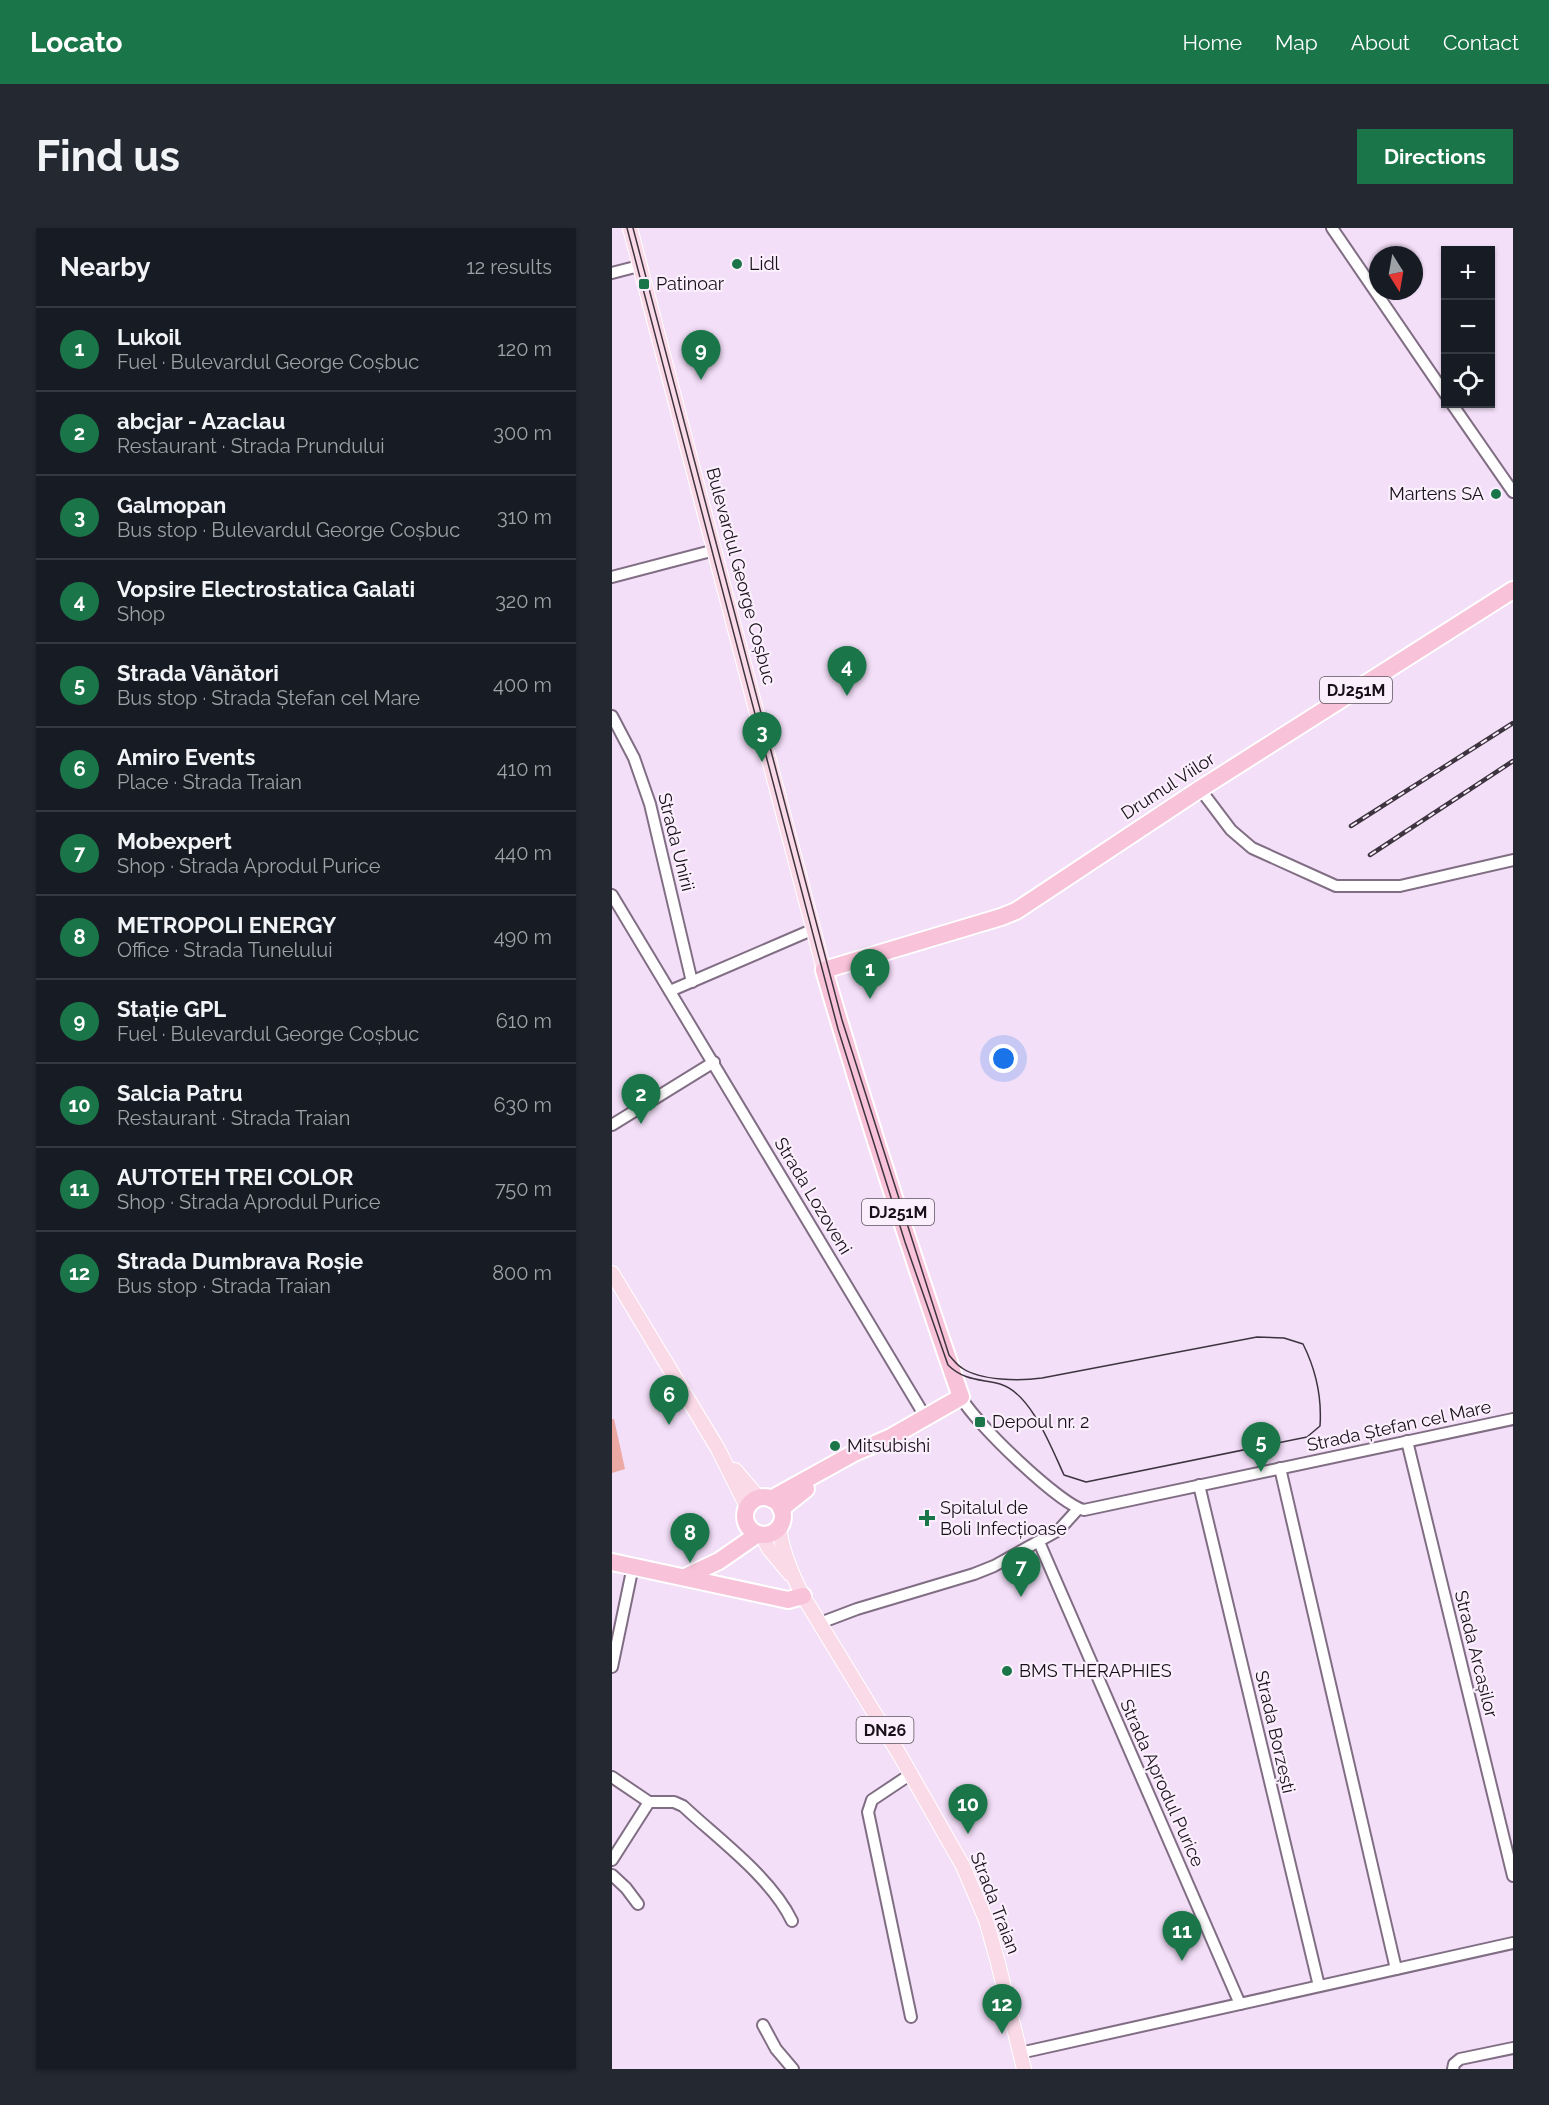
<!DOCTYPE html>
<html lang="en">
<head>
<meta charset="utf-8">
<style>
  body { margin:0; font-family:Raleway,sans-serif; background:#242831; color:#f1f3f6 }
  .controls { position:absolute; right:18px; top:18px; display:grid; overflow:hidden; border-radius:0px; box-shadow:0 2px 4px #0004 }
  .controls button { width:54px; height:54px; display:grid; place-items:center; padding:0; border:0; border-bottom:2px solid #363941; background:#171b24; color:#f1f3f6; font:30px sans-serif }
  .compass { position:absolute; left:757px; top:18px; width:54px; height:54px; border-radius:50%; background:#171b24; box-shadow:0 2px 4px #0004; rotate:169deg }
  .you { position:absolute; left:392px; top:831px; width:21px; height:21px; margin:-15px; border:4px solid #fff; border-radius:50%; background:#1a73e8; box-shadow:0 0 0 9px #1a73e833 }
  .badge { display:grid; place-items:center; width:39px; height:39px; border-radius:50%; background:#1a7549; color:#fff; font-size:20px; font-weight:700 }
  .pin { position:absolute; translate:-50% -50px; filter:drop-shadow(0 2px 3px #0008) }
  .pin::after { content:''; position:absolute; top:32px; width:21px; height:18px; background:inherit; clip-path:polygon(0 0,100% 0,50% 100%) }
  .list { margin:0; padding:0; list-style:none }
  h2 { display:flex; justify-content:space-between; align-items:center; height:78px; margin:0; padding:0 24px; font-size:26px }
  h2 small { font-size:20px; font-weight:400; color:#9ea1a6 }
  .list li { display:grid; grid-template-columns:39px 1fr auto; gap:18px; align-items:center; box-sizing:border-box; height:84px; padding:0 24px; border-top:2px solid #363941 }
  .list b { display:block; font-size:22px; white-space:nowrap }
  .list p { margin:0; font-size:20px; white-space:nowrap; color:#9ea1a6 }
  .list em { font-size:20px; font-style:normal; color:#9ea1a6 }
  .icon { flex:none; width:33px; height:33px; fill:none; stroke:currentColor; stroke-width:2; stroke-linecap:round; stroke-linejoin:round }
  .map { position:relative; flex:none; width:901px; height:1841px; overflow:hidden; border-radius:0px }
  header { display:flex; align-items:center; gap:36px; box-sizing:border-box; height:84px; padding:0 30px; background:#1a7549; color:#fff }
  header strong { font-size:28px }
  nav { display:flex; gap:33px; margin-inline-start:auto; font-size:21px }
  .intro { display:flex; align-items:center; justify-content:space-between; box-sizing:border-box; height:144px; padding:0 36px }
  h1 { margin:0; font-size:42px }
  .button { padding:15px 27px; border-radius:0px; background:#1a7549; color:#fff; font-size:21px; font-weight:700 }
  main { display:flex; gap:36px; padding:0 36px }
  aside { flex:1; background:#171b24; border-radius:0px; box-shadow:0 2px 4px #0004 }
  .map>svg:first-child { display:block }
</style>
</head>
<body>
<header>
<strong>Locato</strong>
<nav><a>Home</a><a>Map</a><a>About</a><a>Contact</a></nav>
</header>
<div class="intro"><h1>Find us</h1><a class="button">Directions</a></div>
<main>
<aside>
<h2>Nearby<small>12 results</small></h2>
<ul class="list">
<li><span class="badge">1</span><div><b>Lukoil</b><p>Fuel · Bulevardul George Coșbuc</p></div><em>120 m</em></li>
<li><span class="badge">2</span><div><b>abcjar - Azaclau</b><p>Restaurant · Strada Prundului</p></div><em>300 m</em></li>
<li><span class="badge">3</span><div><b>Galmopan</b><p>Bus stop · Bulevardul George Coșbuc</p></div><em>310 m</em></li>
<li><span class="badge">4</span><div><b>Vopsire Electrostatica Galati</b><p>Shop</p></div><em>320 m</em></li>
<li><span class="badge">5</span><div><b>Strada Vânători</b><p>Bus stop · Strada Ștefan cel Mare</p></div><em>400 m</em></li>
<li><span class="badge">6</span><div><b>Amiro Events</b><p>Place · Strada Traian</p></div><em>410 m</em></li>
<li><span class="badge">7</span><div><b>Mobexpert</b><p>Shop · Strada Aprodul Purice</p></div><em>440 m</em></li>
<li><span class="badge">8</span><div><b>METROPOLI ENERGY</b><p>Office · Strada Tunelului</p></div><em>490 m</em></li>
<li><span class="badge">9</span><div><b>Stație GPL</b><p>Fuel · Bulevardul George Coșbuc</p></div><em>610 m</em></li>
<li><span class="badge">10</span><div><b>Salcia Patru</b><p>Restaurant · Strada Traian</p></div><em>630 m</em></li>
<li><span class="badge">11</span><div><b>AUTOTEH TREI COLOR</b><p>Shop · Strada Aprodul Purice</p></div><em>750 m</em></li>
<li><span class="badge">12</span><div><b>Strada Dumbrava Roșie</b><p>Bus stop · Strada Traian</p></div><em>800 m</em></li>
</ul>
</aside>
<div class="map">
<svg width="901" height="1841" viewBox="0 0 901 1841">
  <rect width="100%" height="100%" fill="#f3dff8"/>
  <polygon fill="#eca8a2" points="0,1191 2,1191 13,1241 0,1245"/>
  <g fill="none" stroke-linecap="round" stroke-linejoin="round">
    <g stroke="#816e84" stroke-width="14">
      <g id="minor">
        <polyline points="720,0 834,167"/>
        <polyline points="0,45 27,38"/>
        <polyline points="840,176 901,264"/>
        <polyline points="0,349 103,322"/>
        <polyline points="0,488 22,530 38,576 80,754"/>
        <polyline points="588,561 619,602 640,620 724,658 788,658 901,632"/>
        <polyline points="0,667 314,1190"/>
        <polyline points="58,763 202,701"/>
        <polyline points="0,897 102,834"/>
        <path d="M349 1169C361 1193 448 1277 472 1282L901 1191"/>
        <polyline points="795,1213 901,1648"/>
        <polyline points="668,1240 784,1741"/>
        <polyline points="587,1257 707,1758"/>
        <polyline points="427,1314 628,1776"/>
        <polyline points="208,1395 245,1381 362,1346 382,1338 447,1302 466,1281"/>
        <polyline points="0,1439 21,1338"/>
        <polyline points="299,1546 260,1572 256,1584 299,1789"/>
        <path d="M0 1549 37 1574H62L71 1578C106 1611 159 1649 180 1693"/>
        <polyline points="0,1632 37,1574"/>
        <polyline points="0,1647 14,1660 26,1676"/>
        <polyline points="151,1797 164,1821 181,1841"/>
        <polyline points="408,1825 901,1715"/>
        <polyline points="841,1841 842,1836 848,1831 901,1820"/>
      </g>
    </g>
    <g stroke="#fff" stroke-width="16">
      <g id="major">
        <polyline points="18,0 212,742"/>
        <polyline points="0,1045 106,1221 135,1279"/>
        <polyline points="123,1242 147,1270"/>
        <path d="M167 1299C170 1323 180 1347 191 1368L289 1529 351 1638 374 1692 385 1731 412 1841"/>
        <polyline points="150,1307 157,1321 178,1346"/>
      </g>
    </g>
    <g stroke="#fff" stroke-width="20">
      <g id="highway">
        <circle cx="152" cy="1288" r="19"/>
        <path d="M159 1271 242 1225 279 1209 349 1169C300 1028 254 886 212 742L389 689 404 683 588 561 901 362"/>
        <polyline points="169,1281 194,1261"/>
        <polyline points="0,1334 176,1372 191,1368"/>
        <polyline points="73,1349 107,1333 146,1306"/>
      </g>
    </g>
    <use href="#minor" stroke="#fff" stroke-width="10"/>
    <use href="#major" stroke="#fbdae8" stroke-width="14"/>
    <use href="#highway" stroke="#f8c2d8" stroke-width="16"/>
    <path stroke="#3d343f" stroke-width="1.5" d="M15 0 226 801 293 1014 336 1137C352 1153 369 1151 388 1156 419 1165 439 1219 452 1247L474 1254 695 1209 708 1198C710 1169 704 1142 691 1116L672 1110 645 1109 430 1150C408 1153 369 1153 350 1140 345 1137 341 1132 337 1127L230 792 21 0"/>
    <g stroke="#3d343f" stroke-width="4.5">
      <g id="rail">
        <polyline points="739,598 901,495"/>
        <polyline points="758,627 901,533"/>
      </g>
    </g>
    <use href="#rail" stroke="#fbeffe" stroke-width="2" stroke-dasharray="7" stroke-linecap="butt"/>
  </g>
  <g fill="#1a7549" stroke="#fbeffe" stroke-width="2">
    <circle cx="125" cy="36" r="6"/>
    <rect x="26" y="50" width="12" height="12" rx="3"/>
    <circle cx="884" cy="266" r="6"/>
    <rect x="362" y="1188" width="12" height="12" rx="3"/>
    <circle cx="223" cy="1218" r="6"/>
    <path d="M312 1281h6v6h6v6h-6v6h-6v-6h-6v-6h6z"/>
    <circle cx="395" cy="1443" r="6"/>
  </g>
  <g text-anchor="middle" stroke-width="4.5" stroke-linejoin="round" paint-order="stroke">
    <g fill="#fbeffe" stroke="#5c545e" stroke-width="1.5">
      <rect x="708" y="449" width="72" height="26" rx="4.5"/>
      <rect x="250" y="971" width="72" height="26" rx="4.5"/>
      <rect x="244.5" y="1489" width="57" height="26" rx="4.5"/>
    </g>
    <g font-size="16" font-weight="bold" fill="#181119">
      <text x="744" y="468">DJ251M</text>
      <text x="286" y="990">DJ251M</text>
      <text x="273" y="1508">DN26</text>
    </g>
    <g font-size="18" fill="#181119" stroke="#fbeffe" text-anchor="start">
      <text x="137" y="42">Lidl</text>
      <text x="44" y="62">Patinoar</text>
      <text x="872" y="272" text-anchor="end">Martens SA</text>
      <text x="380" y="1200">Depoul nr. 2</text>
      <text x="235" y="1224">Mitsubishi</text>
      <text x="328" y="1286">Spitalul de<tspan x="328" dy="21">Boli Infecțioase</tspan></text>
      <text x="407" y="1449">BMS THERAPHIES</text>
    </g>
    <g font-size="18" fill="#181119" stroke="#fbeffe">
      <text transform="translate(129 348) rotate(75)" y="6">Bulevardul George Coșbuc</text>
      <text transform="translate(556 558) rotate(-33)" y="6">Drumul Viilor</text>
      <text transform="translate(64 614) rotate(76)" y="6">Strada Unirii</text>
      <text transform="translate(201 968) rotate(59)" y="6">Strada Lozoveni</text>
      <text transform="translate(787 1198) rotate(-12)" y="6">Strada Ștefan cel Mare</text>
      <text transform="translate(864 1426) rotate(76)" y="6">Strada Arcașilor</text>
      <text transform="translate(663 1504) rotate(77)" y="6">Strada Borzești</text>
      <text transform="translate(550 1555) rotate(66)" y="6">Strada Aprodul Purice</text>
      <text transform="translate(383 1675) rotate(69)" y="6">Strada Traian</text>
    </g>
  </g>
</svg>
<div class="controls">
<button>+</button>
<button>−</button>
<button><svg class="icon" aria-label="locate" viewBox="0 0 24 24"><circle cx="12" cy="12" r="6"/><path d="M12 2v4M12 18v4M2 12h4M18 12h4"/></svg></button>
</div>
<svg class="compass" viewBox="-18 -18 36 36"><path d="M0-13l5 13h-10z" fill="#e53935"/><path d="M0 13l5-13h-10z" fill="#9ea1a6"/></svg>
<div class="you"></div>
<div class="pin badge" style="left:258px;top:771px">1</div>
<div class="pin badge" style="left:29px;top:896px">2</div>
<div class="pin badge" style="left:150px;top:534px">3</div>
<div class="pin badge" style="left:235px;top:468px">4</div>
<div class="pin badge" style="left:649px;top:1244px">5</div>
<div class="pin badge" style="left:57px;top:1197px">6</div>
<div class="pin badge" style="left:409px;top:1369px">7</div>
<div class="pin badge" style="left:78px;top:1335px">8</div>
<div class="pin badge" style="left:89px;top:152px">9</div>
<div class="pin badge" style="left:356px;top:1606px">10</div>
<div class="pin badge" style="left:570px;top:1733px">11</div>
<div class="pin badge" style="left:390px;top:1806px">12</div>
</div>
</main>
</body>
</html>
